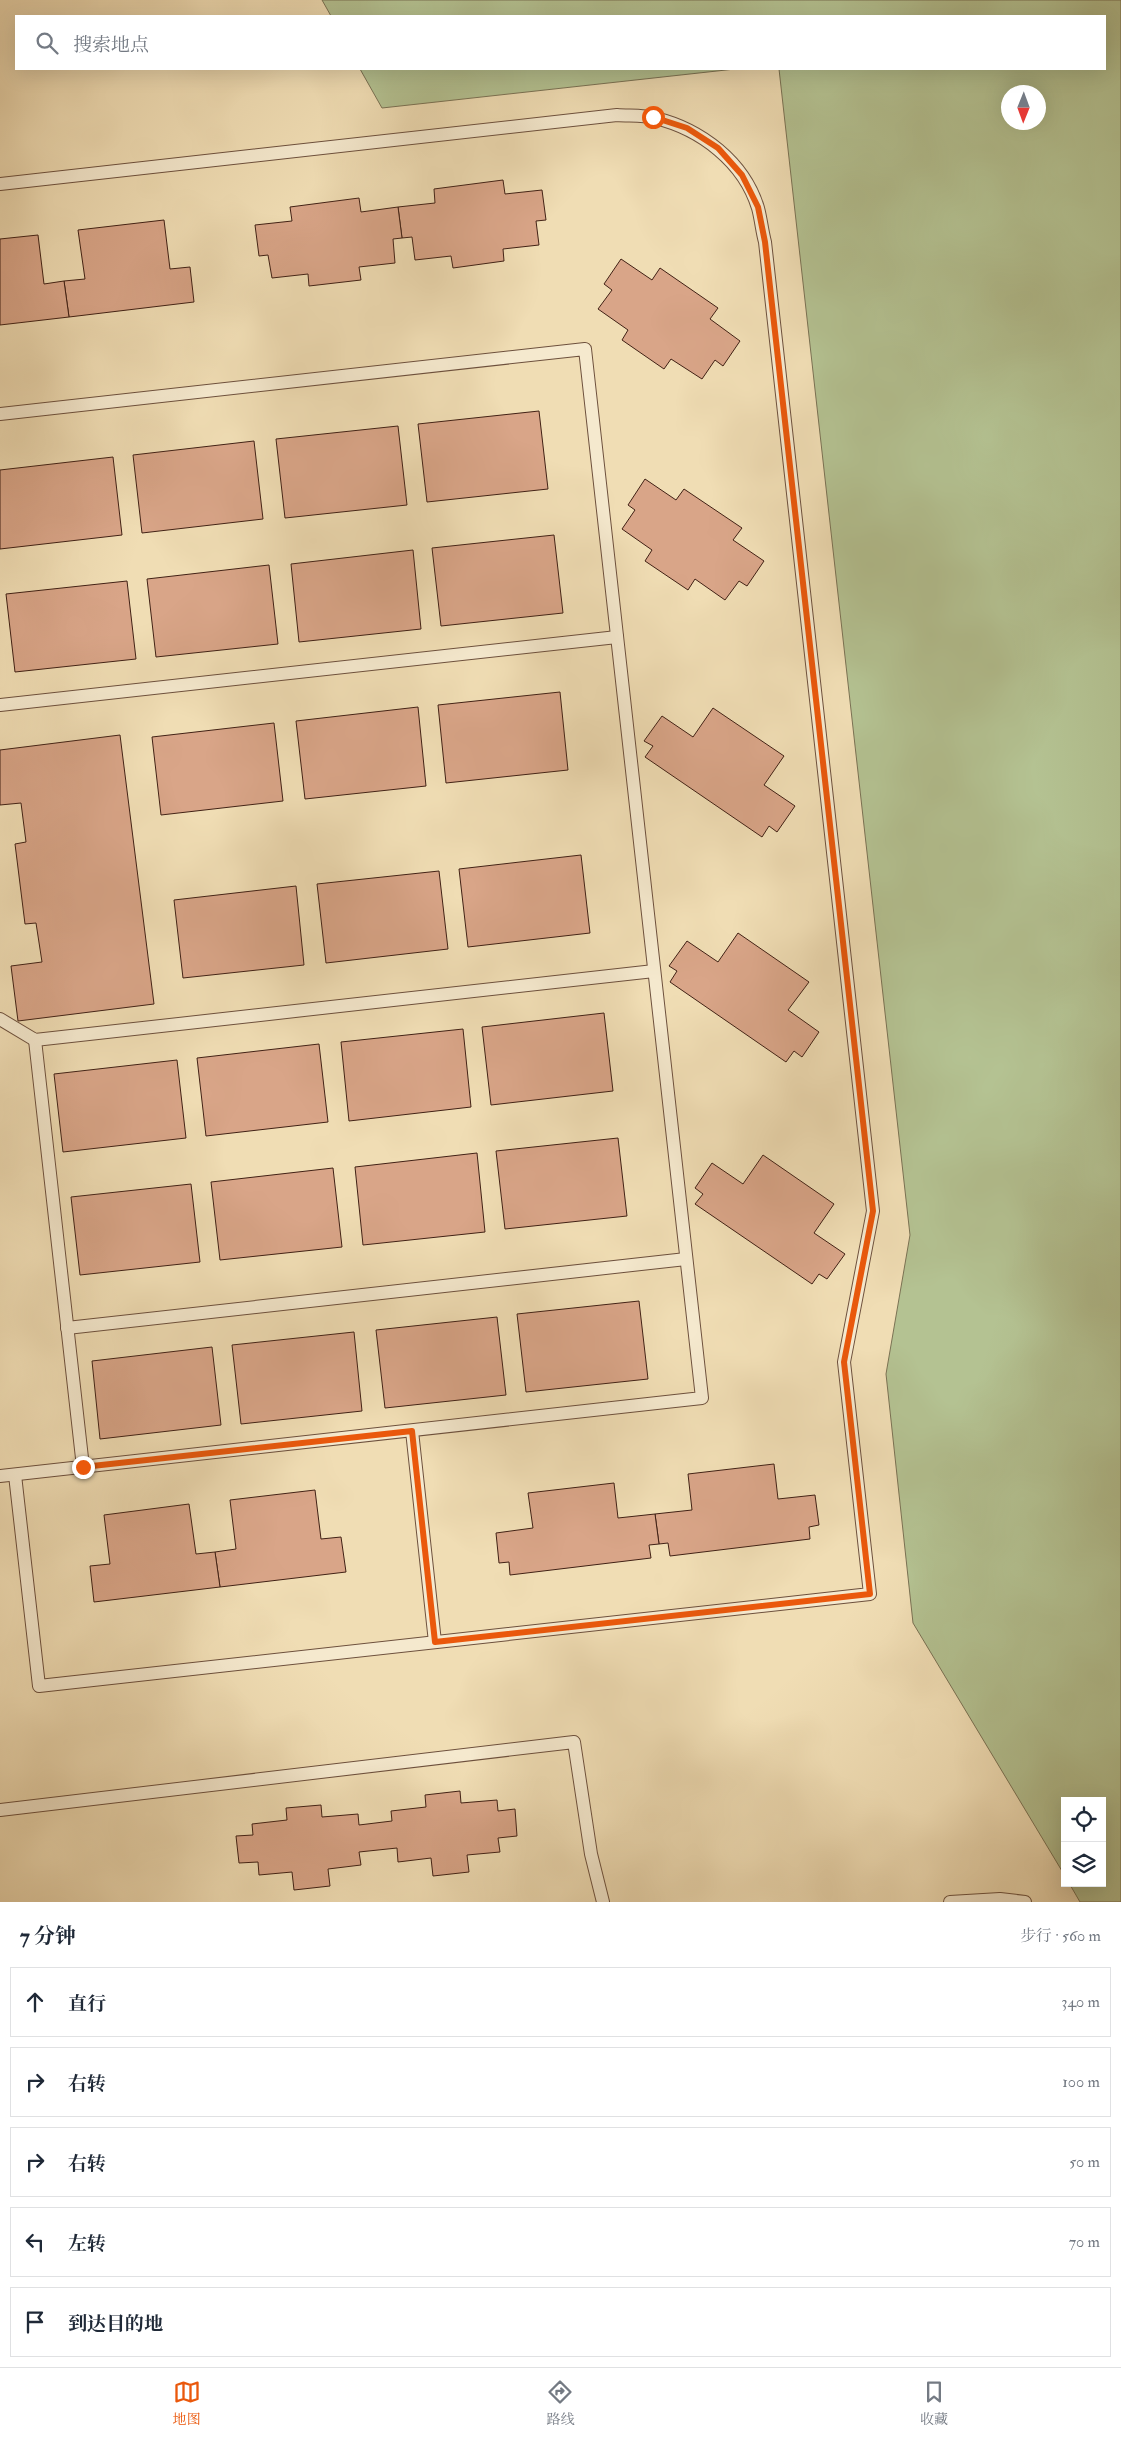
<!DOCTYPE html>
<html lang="zh">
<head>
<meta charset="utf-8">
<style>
  body { margin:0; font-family:"IM FELL Double Pica","Noto Serif SC",serif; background:#f6f6f7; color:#1f2937 }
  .controls { position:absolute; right:15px; bottom:15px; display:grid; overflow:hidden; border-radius:0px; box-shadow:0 5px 20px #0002 }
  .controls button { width:45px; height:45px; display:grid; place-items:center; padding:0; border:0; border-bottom:1px solid #e0e1e3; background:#fff; color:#1f2937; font:25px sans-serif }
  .compass { position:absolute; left:1001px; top:85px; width:45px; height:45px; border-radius:50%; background:#fff; box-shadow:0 5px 20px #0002; rotate:181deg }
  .stop { position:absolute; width:15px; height:15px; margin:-11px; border:4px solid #ea580c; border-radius:50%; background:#fff }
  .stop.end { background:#ea580c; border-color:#fff; box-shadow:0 1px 5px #0008 }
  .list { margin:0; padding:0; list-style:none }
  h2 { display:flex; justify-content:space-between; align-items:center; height:65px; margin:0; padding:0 20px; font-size:21px }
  h2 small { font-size:16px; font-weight:400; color:#747a83 }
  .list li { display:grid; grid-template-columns:32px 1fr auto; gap:15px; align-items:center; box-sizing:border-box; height:70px; margin:0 10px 10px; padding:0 10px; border:1px solid #e0e1e3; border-radius:0px }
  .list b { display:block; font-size:19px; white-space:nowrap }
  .list em { font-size:16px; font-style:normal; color:#747a83 }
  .icon { flex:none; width:28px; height:28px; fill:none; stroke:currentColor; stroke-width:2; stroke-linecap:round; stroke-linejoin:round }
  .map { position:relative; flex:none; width:1121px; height:1902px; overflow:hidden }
  .search { position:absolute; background:#fff; box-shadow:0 5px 20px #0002; left:15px; right:15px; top:15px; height:55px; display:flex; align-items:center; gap:12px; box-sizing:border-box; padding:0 18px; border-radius:0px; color:#747a83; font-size:19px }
  .sheet { height:465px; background:#fff }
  nav { display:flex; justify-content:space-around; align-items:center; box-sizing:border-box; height:70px; border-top:1px solid #e0e1e3; background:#fff; font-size:14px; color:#747a83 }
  nav a { display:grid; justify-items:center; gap:2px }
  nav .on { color:#ea580c }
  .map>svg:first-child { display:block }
</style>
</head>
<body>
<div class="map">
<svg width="1121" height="1902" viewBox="0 0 1121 1902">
  <rect width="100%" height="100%" fill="#f0ddb4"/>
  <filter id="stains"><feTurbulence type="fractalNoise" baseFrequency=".004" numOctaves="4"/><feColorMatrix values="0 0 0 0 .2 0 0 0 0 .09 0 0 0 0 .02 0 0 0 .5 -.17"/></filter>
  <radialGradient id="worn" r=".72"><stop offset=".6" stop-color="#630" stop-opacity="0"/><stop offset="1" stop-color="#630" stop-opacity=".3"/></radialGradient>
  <g fill="#b4c292" stroke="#7a7254" fill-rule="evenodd">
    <path d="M322 0H1121V1902H1080L1069 1883H1102V1801H1065V1876L913 1623 886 1374 910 1235 779 69H1105V16H331ZM1008 92H1038V122H1008Z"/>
    <polygon points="360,69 735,69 382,108"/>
  </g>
  <g fill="#d9a588" stroke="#412115">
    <polygon points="503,180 505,194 542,190 546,220 536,221 539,245 503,249 504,261 453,268 451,256 415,260 412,237 402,238 398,207 435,203 434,189"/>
    <polygon points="359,198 361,212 398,207 402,238 393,239 395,263 359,267 361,280 309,286 308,274 272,278 268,255 259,256 255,225 292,221 290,207"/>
    <polygon points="164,220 170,269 190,267 194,302 69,317 64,281 85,279 78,230"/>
    <polygon points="38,235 44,284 64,281 69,317 0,325 0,239"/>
    <polygon points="621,259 652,280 660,268 718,308 710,319 740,341 723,366 715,360 702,379 671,359 664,369 622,340 628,330 598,309 612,290 604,284"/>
    <polygon points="539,411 548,489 427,502 418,424"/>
    <polygon points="398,426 407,505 285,518 276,439"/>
    <polygon points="254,441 263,519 142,533 133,455"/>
    <polygon points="113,457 122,535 0,549 0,470"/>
    <polygon points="645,479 676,500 684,489 742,528 733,540 764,561 747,586 739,581 725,600 695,579 688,590 645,561 652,550 622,529 635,510 628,505"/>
    <polygon points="554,535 563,613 441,626 432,548"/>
    <polygon points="413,550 421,629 299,642 291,564"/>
    <polygon points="269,565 278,644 156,657 147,579"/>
    <polygon points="127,581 136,659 15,672 6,594"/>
    <polygon points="560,692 568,770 446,783 438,705"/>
    <polygon points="418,707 426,786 305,799 296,721"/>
    <polygon points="713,708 784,756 764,785 795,806 777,832 769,826 762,837 645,757 653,746 644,741 662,716 693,737"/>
    <polygon points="274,723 283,801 161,815 152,737"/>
    <polygon points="120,735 154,1004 18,1021 11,966 42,962 36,923 25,924 15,844 26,842 21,803 0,805 0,750"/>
    <polygon points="581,855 590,933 468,947 459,869"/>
    <polygon points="439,871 448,949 326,963 317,884"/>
    <polygon points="296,886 304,965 183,978 174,900"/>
    <polygon points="738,933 809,982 788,1010 819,1032 802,1057 794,1051 786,1062 670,982 677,971 669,966 687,941 718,962"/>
    <polygon points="604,1013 613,1091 491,1105 482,1027"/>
    <polygon points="463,1029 471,1107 349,1121 341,1042"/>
    <polygon points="319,1044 328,1122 206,1136 197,1058"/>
    <polygon points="177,1060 186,1138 63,1152 54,1074"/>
    <polygon points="618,1138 627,1216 505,1229 496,1151"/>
    <polygon points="477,1153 485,1232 363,1245 355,1167"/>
    <polygon points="763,1155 834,1204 814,1233 845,1254 827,1279 819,1274 812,1284 695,1204 703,1194 695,1188 712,1163 743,1184"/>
    <polygon points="333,1168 342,1247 220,1260 211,1182"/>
    <polygon points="191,1184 200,1262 80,1275 71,1197"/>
    <polygon points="639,1301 648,1379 526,1392 517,1314"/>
    <polygon points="497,1317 506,1395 385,1408 376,1330"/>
    <polygon points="354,1332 362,1411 241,1424 232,1345"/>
    <polygon points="212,1347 221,1425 100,1439 92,1361"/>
    <polygon points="774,1464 778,1499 815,1495 819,1525 809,1527 810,1539 670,1556 668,1543 659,1544 655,1514 692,1510 688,1474"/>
    <polygon points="614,1483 618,1518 655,1514 659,1544 649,1545 651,1558 510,1575 509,1562 499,1563 496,1533 533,1528 528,1493"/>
    <polygon points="315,1490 321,1539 341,1537 346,1572 220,1587 215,1552 236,1549 230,1500"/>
    <polygon points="189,1504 196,1554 215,1552 220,1587 94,1602 90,1566 110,1564 104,1515"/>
    <polygon points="460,1791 461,1803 497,1800 498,1811 515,1809 517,1836 498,1838 500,1852 467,1855 469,1872 433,1876 431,1858 398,1862 397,1848 359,1852 361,1865 328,1869 330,1886 294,1890 292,1872 259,1875 258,1862 239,1863 236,1836 253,1835 252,1824 287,1820 286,1808 321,1805 322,1817 358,1814 359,1825 392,1821 391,1811 426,1807 425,1795"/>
  </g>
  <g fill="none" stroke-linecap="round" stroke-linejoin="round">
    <g stroke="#6d503d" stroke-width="14">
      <g id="lane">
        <path d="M0 184 617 115C629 116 643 115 655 118 701 129 744 162 758 208 761 219 762 231 765 242L873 1211 844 1362 870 1594 39 1686 15 1475"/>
        <polyline points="0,414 585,349 702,1398 0,1476"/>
        <polyline points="0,705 617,637"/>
        <polyline points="0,1019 35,1040 654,971"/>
        <polyline points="35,1040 83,1467"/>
        <polyline points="67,1328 686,1259"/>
        <polyline points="412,1431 435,1642"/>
        <polyline points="0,1810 574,1742 591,1854 603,1902"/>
        <polyline points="950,1902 1000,1899 1025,1902"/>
      </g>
    </g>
    <use href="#lane" stroke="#f5e9ce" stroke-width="12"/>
  </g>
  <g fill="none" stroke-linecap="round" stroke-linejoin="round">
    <polyline stroke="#ea580c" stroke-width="6" points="83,1467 412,1431 435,1642 870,1594 844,1362 873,1211 765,242 758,207 742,175 718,148 687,128 653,117"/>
  </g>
  <rect width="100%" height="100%" filter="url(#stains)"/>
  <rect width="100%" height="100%" fill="url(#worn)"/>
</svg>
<div class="controls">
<button><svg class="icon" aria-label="locate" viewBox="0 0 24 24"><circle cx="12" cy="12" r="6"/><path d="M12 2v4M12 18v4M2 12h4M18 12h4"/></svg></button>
<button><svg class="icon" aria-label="layers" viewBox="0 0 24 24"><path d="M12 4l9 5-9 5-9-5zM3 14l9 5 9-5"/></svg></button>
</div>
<svg class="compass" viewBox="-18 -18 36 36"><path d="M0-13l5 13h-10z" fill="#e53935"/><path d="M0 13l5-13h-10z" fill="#747a83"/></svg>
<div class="stop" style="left:653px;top:117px"></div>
<div class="stop end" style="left:83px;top:1467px"></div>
<div class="search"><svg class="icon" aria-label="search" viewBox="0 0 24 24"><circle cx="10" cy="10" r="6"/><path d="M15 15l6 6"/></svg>搜索地点</div>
</div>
<section class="sheet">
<h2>7 分钟<small>步行 · 560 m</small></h2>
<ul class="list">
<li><svg class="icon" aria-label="ahead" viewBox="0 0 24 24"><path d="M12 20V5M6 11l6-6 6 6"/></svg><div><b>直行</b></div><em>340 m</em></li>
<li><svg class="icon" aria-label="right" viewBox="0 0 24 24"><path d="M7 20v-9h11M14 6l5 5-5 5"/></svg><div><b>右转</b></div><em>100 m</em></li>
<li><svg class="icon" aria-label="right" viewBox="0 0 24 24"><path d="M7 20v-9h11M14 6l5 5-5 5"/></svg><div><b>右转</b></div><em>50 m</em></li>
<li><svg class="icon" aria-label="left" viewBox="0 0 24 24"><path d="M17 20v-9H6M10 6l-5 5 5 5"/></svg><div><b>左转</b></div><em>70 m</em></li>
<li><svg class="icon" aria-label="arrive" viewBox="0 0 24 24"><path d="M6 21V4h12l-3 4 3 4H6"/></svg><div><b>到达目的地</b></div></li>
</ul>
</section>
<nav>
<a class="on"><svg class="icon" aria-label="map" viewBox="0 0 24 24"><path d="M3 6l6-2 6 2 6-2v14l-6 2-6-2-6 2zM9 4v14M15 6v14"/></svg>地图</a>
<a><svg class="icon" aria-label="directions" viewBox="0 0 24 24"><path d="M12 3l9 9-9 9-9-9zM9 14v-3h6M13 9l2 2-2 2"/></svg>路线</a>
<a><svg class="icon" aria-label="saved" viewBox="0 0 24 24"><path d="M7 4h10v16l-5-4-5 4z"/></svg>收藏</a>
</nav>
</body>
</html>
